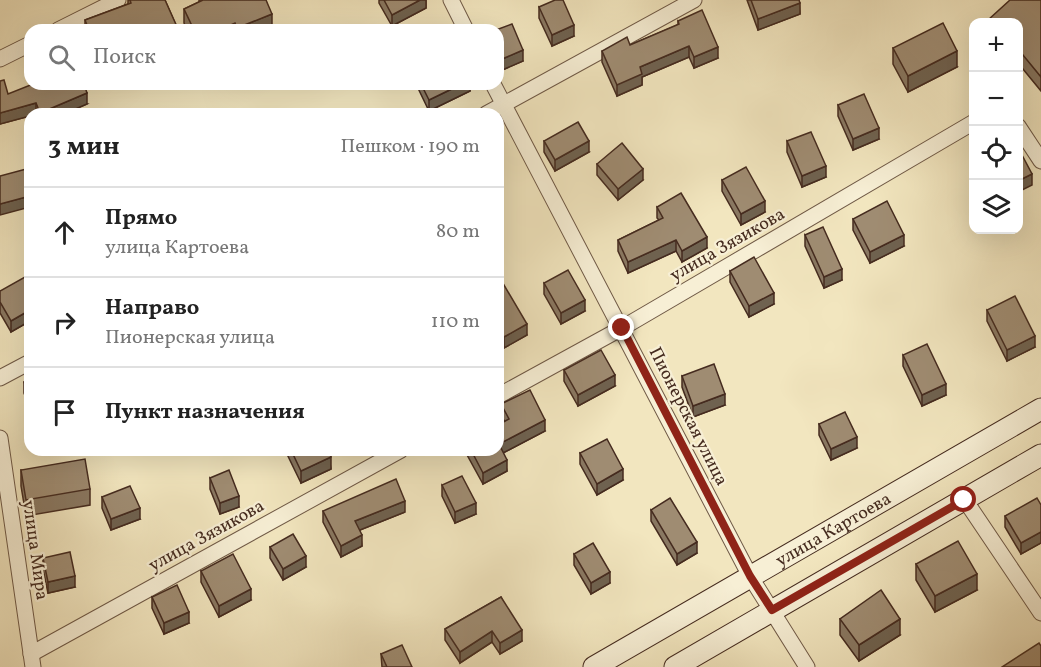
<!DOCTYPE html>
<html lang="ru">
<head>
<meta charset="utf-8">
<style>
  body { margin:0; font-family:Vollkorn,serif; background:#f6f6f6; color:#222 }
  .controls { position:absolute; right:18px; top:18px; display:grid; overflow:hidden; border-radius:12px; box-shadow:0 6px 24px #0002 }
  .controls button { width:54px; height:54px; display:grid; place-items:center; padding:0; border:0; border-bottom:2px solid #e0e0e0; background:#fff; color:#222; font:30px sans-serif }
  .stop { position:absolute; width:18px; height:18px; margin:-14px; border:4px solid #8f2418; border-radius:50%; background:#fff }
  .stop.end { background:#8f2418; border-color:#fff; box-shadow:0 2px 6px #0008 }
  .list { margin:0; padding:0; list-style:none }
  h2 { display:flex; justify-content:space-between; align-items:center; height:78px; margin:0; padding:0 24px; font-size:26px }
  h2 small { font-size:20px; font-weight:400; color:#767676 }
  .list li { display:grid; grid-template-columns:39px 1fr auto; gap:18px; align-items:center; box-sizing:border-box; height:90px; padding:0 24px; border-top:2px solid #e0e0e0 }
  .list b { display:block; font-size:22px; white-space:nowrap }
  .list p { margin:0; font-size:20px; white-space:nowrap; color:#767676 }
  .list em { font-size:20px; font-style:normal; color:#767676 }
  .icon { flex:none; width:33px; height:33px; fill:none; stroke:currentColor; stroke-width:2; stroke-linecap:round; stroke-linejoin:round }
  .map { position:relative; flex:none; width:1041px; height:667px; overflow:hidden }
  .search { position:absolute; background:#fff; box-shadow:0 6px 24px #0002; left:24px; top:24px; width:480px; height:66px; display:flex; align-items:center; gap:15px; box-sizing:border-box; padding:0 21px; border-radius:18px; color:#767676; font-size:22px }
  .panel { position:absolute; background:#fff; box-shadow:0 6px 24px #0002; left:24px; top:108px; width:480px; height:348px; border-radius:18px }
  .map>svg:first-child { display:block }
</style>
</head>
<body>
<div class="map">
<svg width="1041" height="667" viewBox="0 0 1041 667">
  <rect width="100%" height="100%" fill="#f2e6bf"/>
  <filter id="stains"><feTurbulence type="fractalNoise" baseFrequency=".00333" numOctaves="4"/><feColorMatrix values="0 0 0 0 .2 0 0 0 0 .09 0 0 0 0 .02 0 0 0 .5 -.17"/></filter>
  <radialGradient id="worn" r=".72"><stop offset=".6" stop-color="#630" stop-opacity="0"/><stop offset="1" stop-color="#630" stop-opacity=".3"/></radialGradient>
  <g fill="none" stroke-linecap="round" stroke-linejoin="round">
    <g stroke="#705a47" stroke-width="17">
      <g id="street">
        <polyline points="451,0 466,30"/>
        <polyline points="58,30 118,0"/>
        <polyline points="0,59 30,44"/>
        <polyline points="493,84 750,576 807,667"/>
        <polyline points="486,114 694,0"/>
        <polyline points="1018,126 1041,161"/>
        <polyline points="0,378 30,362"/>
        <polyline points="498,396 622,328 974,122"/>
        <polyline points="0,438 33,667"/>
        <polyline points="965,500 1041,613"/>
        <polyline points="31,654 401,450"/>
      </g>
    </g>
    <g stroke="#452b1f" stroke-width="23">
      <g id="secondary">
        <path id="s1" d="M594 667 1041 409"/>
        <polyline points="675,667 1041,455"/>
      </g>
    </g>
    <use href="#street" stroke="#f7efd5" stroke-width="15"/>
    <use href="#secondary" stroke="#f7efd5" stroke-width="21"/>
  </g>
  <g fill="#897862" stroke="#452b1f" stroke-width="1.5">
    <polygon points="128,0 165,0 178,30 85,30 85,20 128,4"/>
    <polygon points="199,0 266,0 272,28 266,30 188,30 184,23 184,9 199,2"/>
    <polygon points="379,0 426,0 426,8 392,26 379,3"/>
    <polygon points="747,0 799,0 800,14 758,30"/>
    <polygon points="1041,0 1041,91 1018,63 1018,22 988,22 988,20"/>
    <polygon points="539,7 574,36 552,46 539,18"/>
    <polygon points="678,21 718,58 694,68 689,57 642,77 642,85 617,96 602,62 602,51 630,45 678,25"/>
    <polygon points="498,30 523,61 500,71 498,66"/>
    <polygon points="893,48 957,67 908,92 893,64"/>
    <polygon points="416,84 470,84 470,91 429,111"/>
    <polygon points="8,94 87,104 64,114 30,114 30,116 0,124"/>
    <polygon points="838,105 879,139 853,150 838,116"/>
    <polygon points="544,141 589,152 555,171 544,152"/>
    <polygon points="787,141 826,177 802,187 787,152"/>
    <polygon points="597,164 643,180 618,200 597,175"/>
    <polygon points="722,180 765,212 741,225 722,191"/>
    <polygon points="657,207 707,248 682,262 676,251 628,273 618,251 618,240 659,220 657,218"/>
    <polygon points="853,219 904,246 870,263 853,230"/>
    <polygon points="805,235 842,280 824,288 805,246"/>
    <polygon points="730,271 774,304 749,317 730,282"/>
    <polygon points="498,281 527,335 504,348 498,338"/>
    <polygon points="544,283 585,311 561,324 544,294"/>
    <polygon points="30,286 30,321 11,332 0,313 0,291"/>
    <polygon points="987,310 1035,347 1007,361 987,321"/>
    <polygon points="903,355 946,395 922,406 903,366"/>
    <polygon points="564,370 615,386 578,406 564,381"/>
    <polygon points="682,376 725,405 693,417 682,387"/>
    <polygon points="30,380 30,408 24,393 24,382"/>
    <polygon points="501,404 545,431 503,453 507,471 483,484 466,453 466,450 498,450 505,422 501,415"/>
    <polygon points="819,424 857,448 831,460 819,435"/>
    <polygon points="285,450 333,450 328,452 331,469 301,483"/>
    <polygon points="580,453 623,480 597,495 580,464"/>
    <polygon points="21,470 90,489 90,505 26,516 21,486"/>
    <polygon points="210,478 239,507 220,514 210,489"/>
    <polygon points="442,485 476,514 455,523 442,496"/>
    <polygon points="102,497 140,519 111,530 102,508"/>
    <polygon points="1041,505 1041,543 1021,554 1005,527 1005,516"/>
    <polygon points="651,510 697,553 677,565 651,521"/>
    <polygon points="323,511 405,512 360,530 362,546 341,557 323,522"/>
    <polygon points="270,547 306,567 283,580 270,558"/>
    <polygon points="574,554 610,583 591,594 574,565"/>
    <polygon points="43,558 75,587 48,593 43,569"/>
    <polygon points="916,564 977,590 935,612 916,580"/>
    <polygon points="201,571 251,600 219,617 201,582"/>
    <polygon points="152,597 189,623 164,634 152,608"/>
    <polygon points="501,597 522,641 500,654 492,642 460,663 445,640 445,629"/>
    <polygon points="840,619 900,635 859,661 840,635"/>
    <polygon points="381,654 412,667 382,667"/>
  </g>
  <g fill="#6f6250" stroke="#452b1f" stroke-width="1.5">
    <polygon points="420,0 426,0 426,8 392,26 392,15"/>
    <polygon points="800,3 800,14 758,30 758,19"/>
    <polygon points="272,14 272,28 266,30 237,30 237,28"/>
    <polygon points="235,23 235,30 220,30"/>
    <polygon points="574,25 574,36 552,46 552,35"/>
    <polygon points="689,46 689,57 642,77 642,85 617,96 617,85 640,67"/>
    <polygon points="718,47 718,58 694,68 694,57"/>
    <polygon points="523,50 523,61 500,71 500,60"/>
    <polygon points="957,51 957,67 908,92 908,76"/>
    <polygon points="462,84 470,84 470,91 429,111 429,100"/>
    <polygon points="87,93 87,104 64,114 40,114 40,113"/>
    <polygon points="36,103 36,114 30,114 30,116 0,124 0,113"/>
    <polygon points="879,128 879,139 853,150 853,139"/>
    <polygon points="589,141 589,152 555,171 555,160"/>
    <polygon points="826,166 826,177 802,187 802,176"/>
    <polygon points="643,169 643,180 618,200 618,189"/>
    <polygon points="1032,174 1032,185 1018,192 1018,181"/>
    <polygon points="30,196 30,207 0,215 0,204"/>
    <polygon points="765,201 765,212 741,225 741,214"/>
    <polygon points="904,235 904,246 870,263 870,252"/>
    <polygon points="707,237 707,248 682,262 682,251"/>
    <polygon points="676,240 676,251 628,273 628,262"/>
    <polygon points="842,269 842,280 824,288 824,277"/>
    <polygon points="774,293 774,304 749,317 749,306"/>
    <polygon points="585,300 585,311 561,324 561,313"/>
    <polygon points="30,310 30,321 11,332 11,321"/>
    <polygon points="527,324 527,335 504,348 504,337"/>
    <polygon points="1035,336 1035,347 1007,361 1007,350"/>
    <polygon points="615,375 615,386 578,406 578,395"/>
    <polygon points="946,384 946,395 922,406 922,395"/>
    <polygon points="725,394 725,405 693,417 693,406"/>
    <polygon points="545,420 545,431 499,455 499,444"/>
    <polygon points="857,437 857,448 831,460 831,449"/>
    <polygon points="331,457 331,469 301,483 301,471"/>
    <polygon points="507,460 507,471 483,484 483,473"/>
    <polygon points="623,469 623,480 597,495 597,484"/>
    <polygon points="239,496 239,507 220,514 220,503"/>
    <polygon points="405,501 405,512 355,532 355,521"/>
    <polygon points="476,503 476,514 455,523 455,512"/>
    <polygon points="140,508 140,519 111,530 111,519"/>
    <polygon points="1041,532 1041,543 1021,554 1021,543"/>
    <polygon points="362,535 362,546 341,557 341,546"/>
    <polygon points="697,542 697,553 677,565 677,554"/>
    <polygon points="306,556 306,567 283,580 283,569"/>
    <polygon points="610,572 610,583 591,594 591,583"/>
    <polygon points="977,574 977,590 935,612 935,596"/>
    <polygon points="75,576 75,587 48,593 48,582"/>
    <polygon points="251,589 251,600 219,617 219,606"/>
    <polygon points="189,612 189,623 164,634 164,623"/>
    <polygon points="900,619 900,635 859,661 859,645"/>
    <polygon points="522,630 522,641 500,654 500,643"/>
    <polygon points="492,631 492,642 460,663 460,652"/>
  </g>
  <g fill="#9f8c72" stroke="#452b1f" stroke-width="1.5">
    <polygon points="130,0 165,0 178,29 176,30 89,30 85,20 131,3"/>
    <polygon points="203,0 266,0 272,14 237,28 235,23 220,30 194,30 184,9"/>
    <polygon points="384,0 420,0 392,15"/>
    <polygon points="555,0 563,0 574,25 552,35 539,7"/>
    <polygon points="751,0 799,0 800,3 758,19"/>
    <polygon points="1010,0 1041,0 1041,77 1018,49 1018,22 990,22 988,20"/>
    <polygon points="702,10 718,47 694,57 689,46 640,67 642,74 617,85 602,51 627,37 630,45 679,24 678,21"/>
    <polygon points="943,23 957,51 908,76 893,48"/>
    <polygon points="512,24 523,50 500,60 498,55 498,30 496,30"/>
    <polygon points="342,25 344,30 331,30"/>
    <polygon points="4,80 8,94 33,84 84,84 87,93 40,113 36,103 0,113 0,81"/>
    <polygon points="421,84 462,84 429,100"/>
    <polygon points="864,94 879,128 853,139 838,105"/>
    <polygon points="578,122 589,141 555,160 544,141"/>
    <polygon points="811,132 826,166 802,176 787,141"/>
    <polygon points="622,143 643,169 618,189 597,164"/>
    <polygon points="1022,155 1032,174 1018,181 1018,157"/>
    <polygon points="746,167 765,201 741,214 722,180"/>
    <polygon points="30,168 30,196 0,204 0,176"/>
    <polygon points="681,193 707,237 682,251 676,240 628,262 618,240 663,218 657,207"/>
    <polygon points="887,201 904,235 870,252 853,219"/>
    <polygon points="823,227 842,269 824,277 805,235"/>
    <polygon points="754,257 774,293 749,306 730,271"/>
    <polygon points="568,270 585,300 561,313 544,283"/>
    <polygon points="25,277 30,286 30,310 11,321 0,302 0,291"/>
    <polygon points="501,280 527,324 504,337 498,327 498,281"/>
    <polygon points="1015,296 1035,336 1007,350 987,310"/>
    <polygon points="927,344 946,384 922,395 903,355"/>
    <polygon points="601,350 615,375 578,395 564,370"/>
    <polygon points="714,364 725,394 693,406 682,376"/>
    <polygon points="30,380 30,397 24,382"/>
    <polygon points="530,390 545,420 499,444 507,460 483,473 471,450 498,450 498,425 509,419 501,404"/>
    <polygon points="845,412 857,437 831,449 819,424"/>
    <polygon points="607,439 623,469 597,484 580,453"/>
    <polygon points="291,450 327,450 331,457 301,471"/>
    <polygon points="85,459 90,489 26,500 21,470"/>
    <polygon points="229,470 239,496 220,503 210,478"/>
    <polygon points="462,476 476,503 455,512 442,485"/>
    <polygon points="396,479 405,501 355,521 362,535 341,546 323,511"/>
    <polygon points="130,486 140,508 111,519 102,497"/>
    <polygon points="670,498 697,542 677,554 651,510"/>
    <polygon points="1037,498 1041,505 1041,532 1021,543 1005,516"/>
    <polygon points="293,534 306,556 283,569 270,547"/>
    <polygon points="958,541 977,574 935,596 916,564"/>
    <polygon points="593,543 610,572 591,583 574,554"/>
    <polygon points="70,552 75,576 48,582 43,558"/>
    <polygon points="233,554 251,589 219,606 201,571"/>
    <polygon points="177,585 189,612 164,623 152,597"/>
    <polygon points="881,590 900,619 859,645 840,619"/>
    <polygon points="501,597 522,630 500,643 492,631 460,652 445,629"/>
    <polygon points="1039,643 1041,646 1041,667 1002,667"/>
    <polygon points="402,645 412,667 387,667 381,654"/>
  </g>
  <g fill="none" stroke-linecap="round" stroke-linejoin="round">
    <polyline stroke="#8f2418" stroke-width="8" points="622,328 750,576 772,610 964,500"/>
  </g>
  <g text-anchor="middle" stroke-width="4.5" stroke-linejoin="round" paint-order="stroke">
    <g font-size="18" fill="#452b1f" stroke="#f7efd5">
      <text transform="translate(727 244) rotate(-30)" y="6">улица Зязикова</text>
      <text transform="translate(689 416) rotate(63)" y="6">Пионерская улица</text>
      <text dy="6" stroke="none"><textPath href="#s1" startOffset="276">улица Картоева</textPath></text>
      <text transform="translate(206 535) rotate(-29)" y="6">улица Зязикова</text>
      <text transform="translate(36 550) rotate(82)" y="6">улица Мира</text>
    </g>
  </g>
  <rect width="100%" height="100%" filter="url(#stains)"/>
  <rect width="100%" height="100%" fill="url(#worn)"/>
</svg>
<div class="controls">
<button>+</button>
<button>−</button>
<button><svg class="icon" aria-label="locate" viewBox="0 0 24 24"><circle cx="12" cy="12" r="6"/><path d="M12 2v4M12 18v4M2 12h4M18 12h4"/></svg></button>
<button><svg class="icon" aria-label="layers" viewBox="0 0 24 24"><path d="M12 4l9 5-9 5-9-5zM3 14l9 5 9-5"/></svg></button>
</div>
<div class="stop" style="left:964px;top:500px"></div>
<div class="stop end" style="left:622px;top:328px"></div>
<div class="search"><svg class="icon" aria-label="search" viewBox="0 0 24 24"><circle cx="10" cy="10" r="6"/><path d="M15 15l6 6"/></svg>Поиск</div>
<section class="panel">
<h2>3 мин<small>Пешком · 190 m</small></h2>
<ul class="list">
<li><svg class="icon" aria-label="ahead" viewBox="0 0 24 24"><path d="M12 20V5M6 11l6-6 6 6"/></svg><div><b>Прямо</b><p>улица Картоева</p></div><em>80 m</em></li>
<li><svg class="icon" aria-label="right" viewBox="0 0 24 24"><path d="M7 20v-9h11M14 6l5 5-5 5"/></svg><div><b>Направо</b><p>Пионерская улица</p></div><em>110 m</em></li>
<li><svg class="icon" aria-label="arrive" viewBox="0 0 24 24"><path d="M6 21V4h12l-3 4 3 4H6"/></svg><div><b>Пункт назначения</b></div></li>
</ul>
</section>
</div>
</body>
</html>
